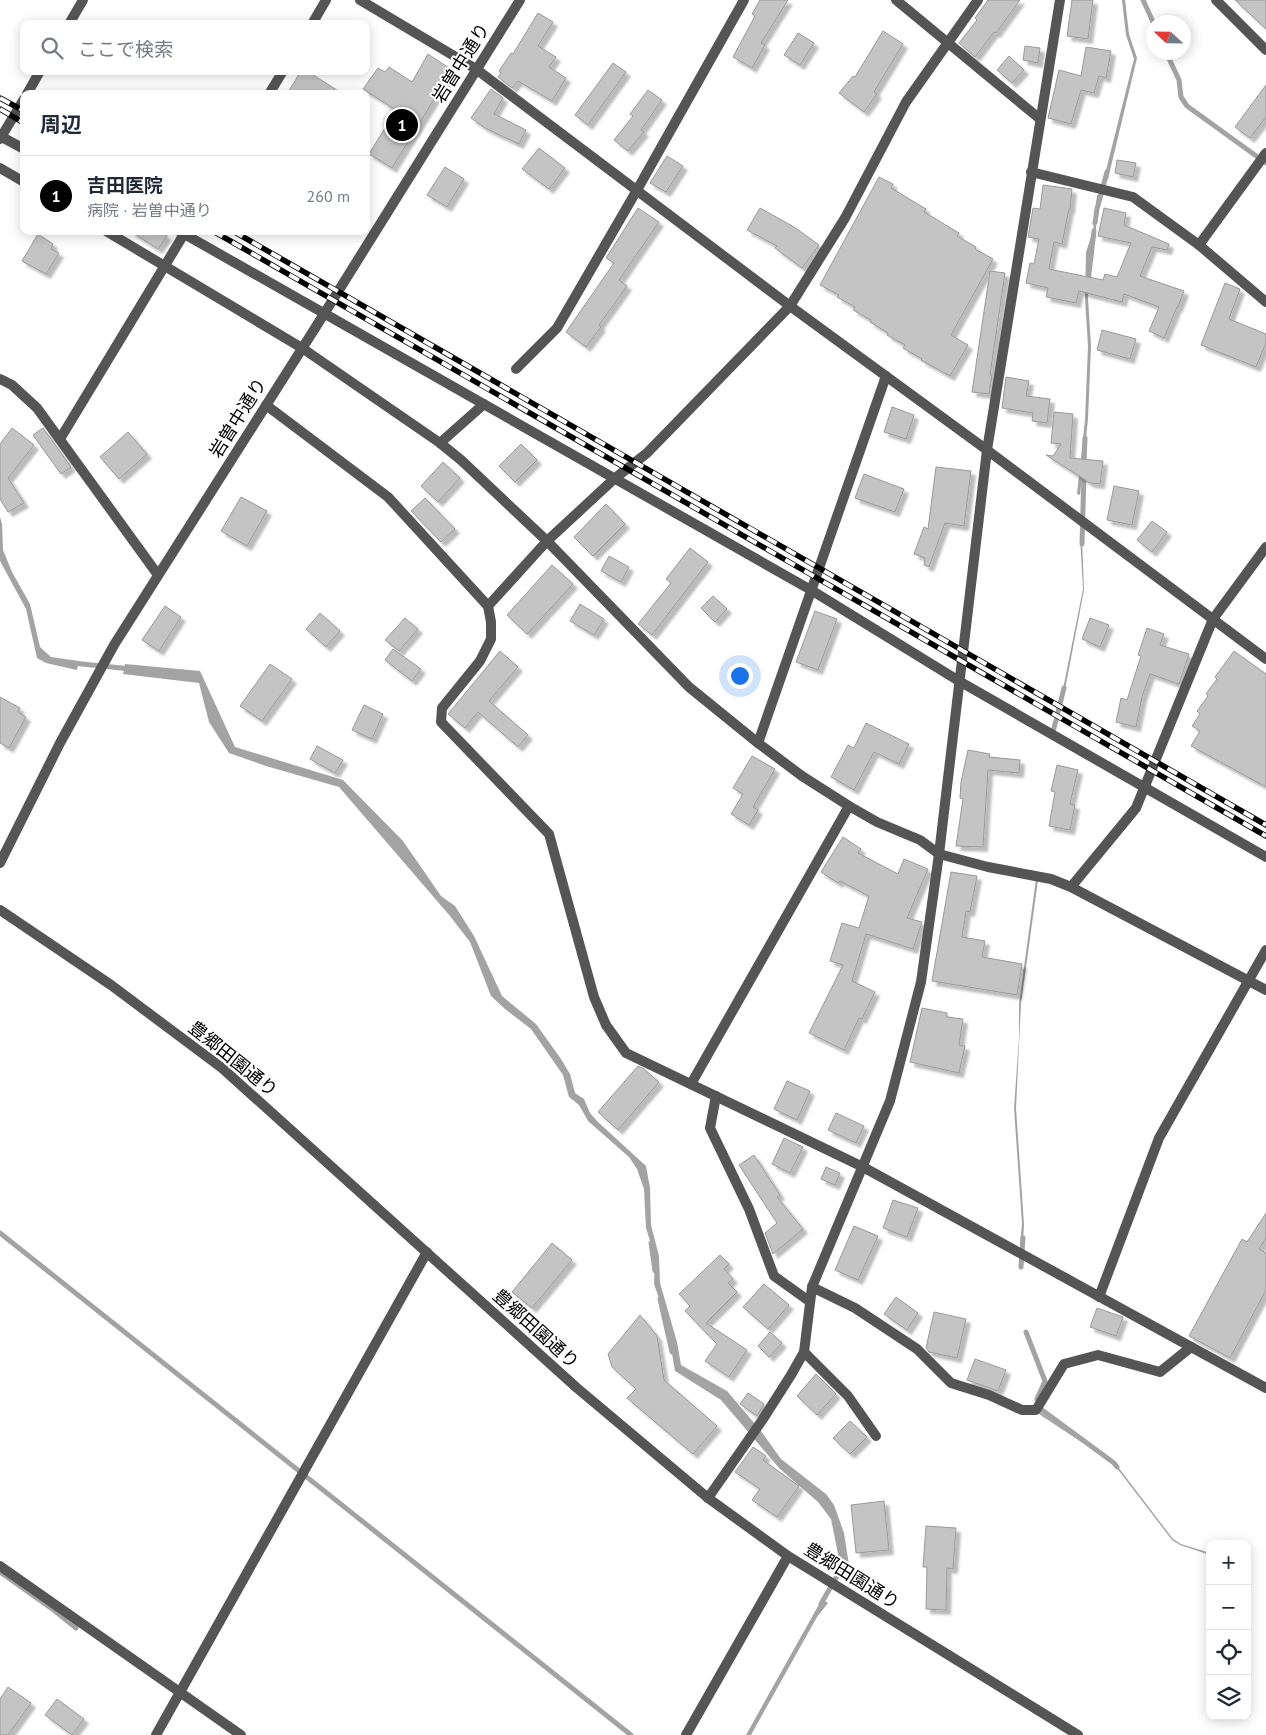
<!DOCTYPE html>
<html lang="ja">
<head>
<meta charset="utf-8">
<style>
  body { margin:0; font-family:"PT Sans","Noto Sans JP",sans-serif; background:#f2f2f3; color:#1f2937 }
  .controls { position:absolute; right:15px; bottom:15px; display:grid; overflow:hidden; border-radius:10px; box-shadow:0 2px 12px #0003 }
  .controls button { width:45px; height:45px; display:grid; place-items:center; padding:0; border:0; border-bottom:1px solid #e0e1e3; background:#fff; color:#1f2937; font:25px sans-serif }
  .compass { position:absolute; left:1146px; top:15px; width:45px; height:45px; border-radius:50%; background:#fff; box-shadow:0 2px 12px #0003; rotate:292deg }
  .you { position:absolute; left:739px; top:675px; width:18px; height:18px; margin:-12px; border:4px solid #fff; border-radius:50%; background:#1a73e8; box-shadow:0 0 0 8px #1a73e833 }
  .badge { display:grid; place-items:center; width:32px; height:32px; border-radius:50%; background:#000; color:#fff; font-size:16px; font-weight:700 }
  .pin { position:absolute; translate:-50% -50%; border:2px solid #fff; box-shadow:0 1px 5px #0006 }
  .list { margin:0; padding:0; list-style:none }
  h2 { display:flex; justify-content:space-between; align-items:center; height:65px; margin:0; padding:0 20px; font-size:21px }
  h2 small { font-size:16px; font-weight:400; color:#747a83 }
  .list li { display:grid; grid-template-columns:32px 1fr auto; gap:15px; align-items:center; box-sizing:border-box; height:80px; padding:0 20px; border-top:1px solid #e0e1e3 }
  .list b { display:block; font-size:19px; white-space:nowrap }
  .list p { margin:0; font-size:16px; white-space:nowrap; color:#747a83 }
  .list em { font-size:16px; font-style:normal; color:#747a83 }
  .icon { flex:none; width:28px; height:28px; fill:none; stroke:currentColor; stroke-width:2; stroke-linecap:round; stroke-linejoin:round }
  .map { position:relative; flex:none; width:1266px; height:1735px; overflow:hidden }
  .search { position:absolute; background:#fff; box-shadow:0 2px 12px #0003; left:20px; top:20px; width:350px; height:55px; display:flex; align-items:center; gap:12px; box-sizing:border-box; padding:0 18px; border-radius:10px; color:#747a83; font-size:19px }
  .panel { position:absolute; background:#fff; box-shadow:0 2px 12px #0003; left:20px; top:90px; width:350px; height:145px; border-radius:10px }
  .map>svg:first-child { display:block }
</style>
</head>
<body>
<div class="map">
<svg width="1266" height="1735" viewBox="0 0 1266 1735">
  <defs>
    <filter id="shadow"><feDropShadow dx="4.5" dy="4.5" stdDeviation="1" flood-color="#0004"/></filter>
  </defs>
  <rect width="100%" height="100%" fill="#fff"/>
  <g fill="#a3a3a3">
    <polygon points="1122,0 1125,0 1129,34 1137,58 1108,179 1104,178 1134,59 1126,35"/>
    <polygon points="1097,195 1099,195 1096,208 1096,231 1089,253 1088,298 1091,346 1088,419 1080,495 1077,494 1085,420 1088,346 1085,298 1086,252 1093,231"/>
    <polygon points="0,517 2,524 3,550 12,572 30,604 40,647 51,657 79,661 77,670 46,663 37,658 26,609 0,561"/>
    <polygon points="1080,537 1082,538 1084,590 1064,695 1062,694 1083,589"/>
    <polygon points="125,664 200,671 235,747 343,780 403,841 441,896 455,906 474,936 502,996 536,1024 561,1059 570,1074 575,1093 584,1099 590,1113 598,1122 646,1166 650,1188 651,1225 659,1256 660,1283 677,1342 681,1365 727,1391 761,1431 781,1459 826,1494 834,1505 844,1533 849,1565 839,1559 831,1519 818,1502 779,1468 721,1400 675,1371 666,1318 654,1284 655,1257 646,1228 644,1189 637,1169 629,1157 588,1121 579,1105 569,1097 563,1075 531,1029 505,1009 491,996 470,942 450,916 339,787 266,766 229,753 209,722 199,683 123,674"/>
    <polygon points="1036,879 1038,880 1021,1004 1016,1108 1024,1224 1023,1244 1020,1244 1022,1224 1014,1108 1019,1038 1019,1004"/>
    <polygon points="1040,1412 1115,1463 1173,1539 1181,1544 1210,1553 1210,1555 1180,1545 1172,1540 1113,1463 1039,1414"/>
    <polygon points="822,1599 828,1603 817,1617 751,1735 746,1735"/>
  </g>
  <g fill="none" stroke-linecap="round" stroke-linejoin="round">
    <g stroke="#a3a3a3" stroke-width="5">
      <polyline points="1143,0 1154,24"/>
      <polyline points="1166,52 1179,80 1181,97 1187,106 1266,163"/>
      <polyline points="1095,223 1097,209 1107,172"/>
      <polyline points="1088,282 1094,231"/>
      <polyline points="1084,464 1085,438"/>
      <polyline points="1082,544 1084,473"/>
      <polyline points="72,663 131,669"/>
      <polyline points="1052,736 1064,688"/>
      <polyline points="0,1233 631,1735"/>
      <polyline points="651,1243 655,1271"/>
      <polyline points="1021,1267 1023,1238"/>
      <polyline points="660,1299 672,1352"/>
      <polyline points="1026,1332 1045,1381 1037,1399"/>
      <polyline points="1038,1407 1114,1463 1117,1467"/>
      <polyline points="0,1572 55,1611 76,1628"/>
      <polyline points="821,1604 845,1562 844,1557"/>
    </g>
  </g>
  <g fill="#c4c4c4" stroke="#999" filter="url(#shadow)">
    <polygon points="760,0 788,0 761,43 765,45 752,68 733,57 755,16 752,14"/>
    <polygon points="988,0 1020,0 996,33 994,32 975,57 959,43 977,20 975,18"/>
    <polygon points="1072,0 1093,0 1088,39 1067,36"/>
    <polygon points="1235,0 1266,0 1266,29"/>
    <polygon points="538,13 553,22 538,46 556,57 549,67 566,78 552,101 518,81 512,88 498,77 501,73 499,71 511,53 513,54"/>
    <polygon points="883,31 903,44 874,92 877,94 864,112 839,93 853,76 855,77"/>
    <polygon points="798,33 814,43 800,65 784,55"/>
    <polygon points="1025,46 1040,48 1038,63 1023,60"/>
    <polygon points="1086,47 1111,51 1106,78 1099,76 1094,93 1081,90 1071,124 1048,118 1059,70 1081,76"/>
    <polygon points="428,54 452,70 392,168 369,154 396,110 363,89 378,68 385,72 389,67 412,82"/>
    <polygon points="1009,56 1024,70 1012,83 997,70"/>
    <polygon points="613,63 626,72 588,125 575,115"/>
    <polygon points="301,71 307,71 343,94 287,94"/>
    <polygon points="1266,85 1266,117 1250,138 1235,127"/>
    <polygon points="491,89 503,98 494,114 526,130 519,144 485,128 471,118"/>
    <polygon points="648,90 662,100 641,130 644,132 628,151 614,140 633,116 630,114"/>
    <polygon points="539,148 565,168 549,189 522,169"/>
    <polygon points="667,156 683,166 666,192 650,183"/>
    <polygon points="1117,160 1136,163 1133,177 1115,173"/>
    <polygon points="445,167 464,179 447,207 427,195"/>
    <polygon points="879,177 893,184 891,188 926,209 924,212 959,233 957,236 976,247 975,249 993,259 951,335 968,345 950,376 921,360 922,359 903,348 905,345 887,335 888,333 870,322 871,320 853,310 855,307 837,297 839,295 820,285"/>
    <polygon points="1043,185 1072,189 1070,209 1069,209 1062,244 1054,242 1049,269 1103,280 1105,274 1117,277 1131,243 1098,236 1104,208 1126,213 1124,225 1169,244 1167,250 1152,247 1140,276 1184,291 1178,307 1177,307 1164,338 1149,331 1159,307 1124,294 1122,302 1079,291 1076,303 1046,297 1048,288 1026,283 1030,263 1034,264 1039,239 1028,237 1033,208 1040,209"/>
    <polygon points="638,208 659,222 619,280 627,286 599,325 601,327 586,347 566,332 614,263 606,258"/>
    <polygon points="760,208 794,227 819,245 802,268 775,248 777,246 747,230"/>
    <polygon points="130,231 160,231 167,236 158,249"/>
    <polygon points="38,234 53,244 51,249 59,253 46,274 22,261"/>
    <polygon points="990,271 1005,273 990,375 992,375 989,394 972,392"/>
    <polygon points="1225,283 1240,289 1229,319 1266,334 1266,343 1256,367 1201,345"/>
    <polygon points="1102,330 1136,339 1130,359 1097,350"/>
    <polygon points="1006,377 1029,381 1026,396 1050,399 1047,423 1032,421 1033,413 1002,408"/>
    <polygon points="892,407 914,415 906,439 884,432"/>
    <polygon points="1054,412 1073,414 1070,458 1103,461 1100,484 1090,483 1046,455 1053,456 1061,444 1051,443"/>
    <polygon points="12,428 34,445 8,478 24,503 8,512 0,499 0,444"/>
    <polygon points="43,428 71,467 61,474 33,435"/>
    <polygon points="128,432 147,454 119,479 100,457"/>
    <polygon points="521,444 537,460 515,482 499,466"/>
    <polygon points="443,462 460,478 438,502 421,486"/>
    <polygon points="936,467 971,471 964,526 945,523 929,567 924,565 925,558 914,554 924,527 928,529"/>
    <polygon points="864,474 904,489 895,512 855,498"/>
    <polygon points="1114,486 1139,491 1132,525 1107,520"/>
    <polygon points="241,497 267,511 247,546 221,531"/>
    <polygon points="425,498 455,529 441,542 411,511"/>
    <polygon points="606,504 625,524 593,556 574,537"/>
    <polygon points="1152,521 1167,532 1152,552 1137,540"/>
    <polygon points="690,548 708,562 652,635 638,624 671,583 666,579"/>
    <polygon points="609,556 629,567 621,582 601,571"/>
    <polygon points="552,565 573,584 527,634 507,615"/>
    <polygon points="713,596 727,609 715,622 701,608"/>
    <polygon points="580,604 604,619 594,635 570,621"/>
    <polygon points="165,606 181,617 159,651 142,640"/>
    <polygon points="815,611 837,619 818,670 796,662"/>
    <polygon points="320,613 340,631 326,647 306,629"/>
    <polygon points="405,618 418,629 399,651 385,640"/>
    <polygon points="1090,618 1109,625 1100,647 1082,639"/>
    <polygon points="1147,628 1164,634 1160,645 1189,654 1179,684 1150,674 1142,697 1136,727 1116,722 1121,698 1127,700 1141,656 1138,655"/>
    <polygon points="393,649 421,669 412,681 385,660"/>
    <polygon points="500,651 518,667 489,701 528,735 518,747 478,712 465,728 448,714"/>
    <polygon points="1234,651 1266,674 1266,787 1191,746 1200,731 1192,726 1200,714 1197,711 1208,696 1206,694 1217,679 1215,677"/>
    <polygon points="270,664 292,679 262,721 240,706"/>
    <polygon points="0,697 20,708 18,712 26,717 9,748 0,743"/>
    <polygon points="364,705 383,714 372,739 352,730"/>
    <polygon points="866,723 909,744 899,764 874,752 854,790 831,777 848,745 854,748"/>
    <polygon points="317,746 343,760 335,773 310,759"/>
    <polygon points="968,750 990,754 989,757 1020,760 1019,773 988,770 983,847 956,846 963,799 960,798 961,782"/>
    <polygon points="752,756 775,769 753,807 758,810 749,825 731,814 743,794 733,788"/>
    <polygon points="1057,765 1078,770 1070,804 1075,805 1070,830 1049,826 1055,792 1051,791"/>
    <polygon points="843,837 861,849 858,853 898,874 904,859 928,869 907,918 922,922 913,949 866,934 852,981 875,992 862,1019 859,1018 844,1050 809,1033 843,965 830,961 842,923 859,928 869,896 840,881 838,883 821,872"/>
    <polygon points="951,872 977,876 970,912 966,911 962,937 985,941 982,957 1022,964 1017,995 932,981"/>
    <polygon points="922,1008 947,1013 947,1017 963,1019 959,1045 965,1046 959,1073 910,1062"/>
    <polygon points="638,1066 644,1069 659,1082 618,1130 598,1112"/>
    <polygon points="787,1081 810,1091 797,1120 774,1109"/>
    <polygon points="836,1113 864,1126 856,1143 828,1130"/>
    <polygon points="784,1138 803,1147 790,1173 772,1164"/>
    <polygon points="754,1155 780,1195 777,1197 803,1229 773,1254 765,1233 777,1223 739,1165"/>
    <polygon points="826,1167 840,1173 835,1185 821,1179"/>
    <polygon points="893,1200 918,1208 907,1237 883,1228"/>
    <polygon points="1266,1213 1266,1238 1259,1249 1266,1253 1266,1290 1230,1358 1189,1336 1242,1239 1247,1242"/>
    <polygon points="854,1226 878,1236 858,1280 835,1270"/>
    <polygon points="552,1243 572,1260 532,1308 512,1292"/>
    <polygon points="720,1255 729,1264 724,1269 733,1279 728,1283 737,1292 706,1323 747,1350 729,1377 705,1361 717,1344 685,1311 690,1306 679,1294"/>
    <polygon points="764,1284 789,1305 768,1329 743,1307"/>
    <polygon points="896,1297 918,1313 907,1330 884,1314"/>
    <polygon points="1097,1308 1123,1317 1116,1336 1090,1327"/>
    <polygon points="934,1312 966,1319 957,1358 929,1352 926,1348"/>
    <polygon points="640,1315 657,1336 664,1380 717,1426 693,1454 627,1398 636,1389 612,1367 608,1354"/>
    <polygon points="770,1332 782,1343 769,1357 758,1346"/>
    <polygon points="975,1359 1006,1370 998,1391 967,1380"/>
    <polygon points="816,1374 836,1394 817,1415 797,1396"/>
    <polygon points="748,1393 764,1404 757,1416 740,1404"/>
    <polygon points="850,1421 867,1437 850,1454 833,1438"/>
    <polygon points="753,1447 766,1456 763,1460 799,1486 777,1517 752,1500 760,1489 735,1472"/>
    <polygon points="884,1501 889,1550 856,1553 851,1505"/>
    <polygon points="926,1526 956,1528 953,1569 947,1568 946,1610 926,1609 927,1567 923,1567"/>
    <polygon points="8,1687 31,1703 8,1735 0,1735 0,1699"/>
    <polygon points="57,1699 84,1719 72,1735 45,1715"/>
  </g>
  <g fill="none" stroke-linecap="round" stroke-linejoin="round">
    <g stroke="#555" stroke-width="10">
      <polyline points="360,0 476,69 790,306 987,450 1266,659"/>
      <polyline points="896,0 1040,119"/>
      <polyline points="978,0 906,102 845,218 790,306 647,453 614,479 547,541 488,606 491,622 491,639 480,661 442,708 441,722 549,834 594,997 606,1025 626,1053 863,1167 1266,1388"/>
      <polyline points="1216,0 1266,50"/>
      <polyline points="69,24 83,0"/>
      <polyline points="312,24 326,0"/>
      <polyline points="27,94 40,71"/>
      <polyline points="269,94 283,71"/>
      <polyline points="0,136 24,149"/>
      <polyline points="0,139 24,99"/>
      <polyline points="0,168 24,182"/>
      <polyline points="1031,172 1133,197 1199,245 1266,302"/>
      <polyline points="106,231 302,348 440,443 461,460 547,541 689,687 758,743 802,776 849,806 877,822 920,840 939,854 988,867 1051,879 1071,887 1266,990"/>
      <polyline points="179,231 811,590 959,681 1266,857"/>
      <polyline points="1199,245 1266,153"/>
      <polyline points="516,369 557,328 637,190 744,0"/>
      <polyline points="0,379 12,385 37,408 158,575"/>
      <polyline points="266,405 388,497 488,606"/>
      <polyline points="60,439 184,234"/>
      <polyline points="440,443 484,404"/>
      <polyline points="758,743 886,376"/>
      <polyline points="1071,887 1136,808 1213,619 1266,547"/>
      <polyline points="691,1084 849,806"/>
      <polyline points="716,1096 710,1128 749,1209 774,1276 809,1301"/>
      <polyline points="812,1287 855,1308 917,1349 951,1383 989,1395 1022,1410 1036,1410 1064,1364 1098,1355 1160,1372 1191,1347"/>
      <polyline points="1099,1297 1159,1138 1266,950"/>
      <polyline points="804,1352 848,1396 876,1436"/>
      <polyline points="708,1498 763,1419 791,1375 804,1352 812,1287 890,1101 921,982 939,854 987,450 1060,0"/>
      <polyline points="0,1566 241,1735"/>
      <polyline points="156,1735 427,1252"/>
      <polyline points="686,1735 788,1556"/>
    </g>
    <g stroke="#555" stroke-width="10">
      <polyline points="0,863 60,743 114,645 324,314 520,0"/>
      <polyline points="0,910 111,985 222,1068 577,1388 708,1498 788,1556 1078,1735"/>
    </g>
    <g stroke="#000" stroke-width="5.5">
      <g id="rail">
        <polyline points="0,98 24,111"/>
        <polyline points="0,109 24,123"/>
        <polyline points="213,231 1266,836"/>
        <polyline points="233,231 1266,825"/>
      </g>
    </g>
    <use href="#rail" stroke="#fff" stroke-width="4" stroke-dasharray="11" stroke-linecap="butt"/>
  </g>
  <g text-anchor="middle" stroke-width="4" stroke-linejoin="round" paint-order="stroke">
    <g font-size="18" fill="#000" stroke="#fff">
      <text transform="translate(461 63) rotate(-58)" y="6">岩曽中通り</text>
      <text transform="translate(238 418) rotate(-58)" y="6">岩曽中通り</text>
      <text transform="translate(233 1059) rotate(39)" y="6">豊郷田園通り</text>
      <text transform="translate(536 1329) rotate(42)" y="6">豊郷田園通り</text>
      <text transform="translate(852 1576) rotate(32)" y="6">豊郷田園通り</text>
    </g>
  </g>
</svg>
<div class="controls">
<button>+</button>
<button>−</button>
<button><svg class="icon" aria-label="locate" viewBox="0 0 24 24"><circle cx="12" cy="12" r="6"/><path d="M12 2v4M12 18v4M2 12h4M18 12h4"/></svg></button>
<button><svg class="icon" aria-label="layers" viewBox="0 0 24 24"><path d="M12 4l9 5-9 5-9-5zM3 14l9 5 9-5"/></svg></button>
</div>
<svg class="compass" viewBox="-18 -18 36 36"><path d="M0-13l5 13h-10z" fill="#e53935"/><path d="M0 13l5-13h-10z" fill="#747a83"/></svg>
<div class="you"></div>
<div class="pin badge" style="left:402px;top:125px">1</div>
<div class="search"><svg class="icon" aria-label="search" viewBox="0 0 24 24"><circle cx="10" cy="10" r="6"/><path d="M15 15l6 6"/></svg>ここで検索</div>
<section class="panel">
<h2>周辺<small></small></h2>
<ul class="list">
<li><span class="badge">1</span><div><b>吉田医院</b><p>病院 · 岩曽中通り</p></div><em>260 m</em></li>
</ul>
</section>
</div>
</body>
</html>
